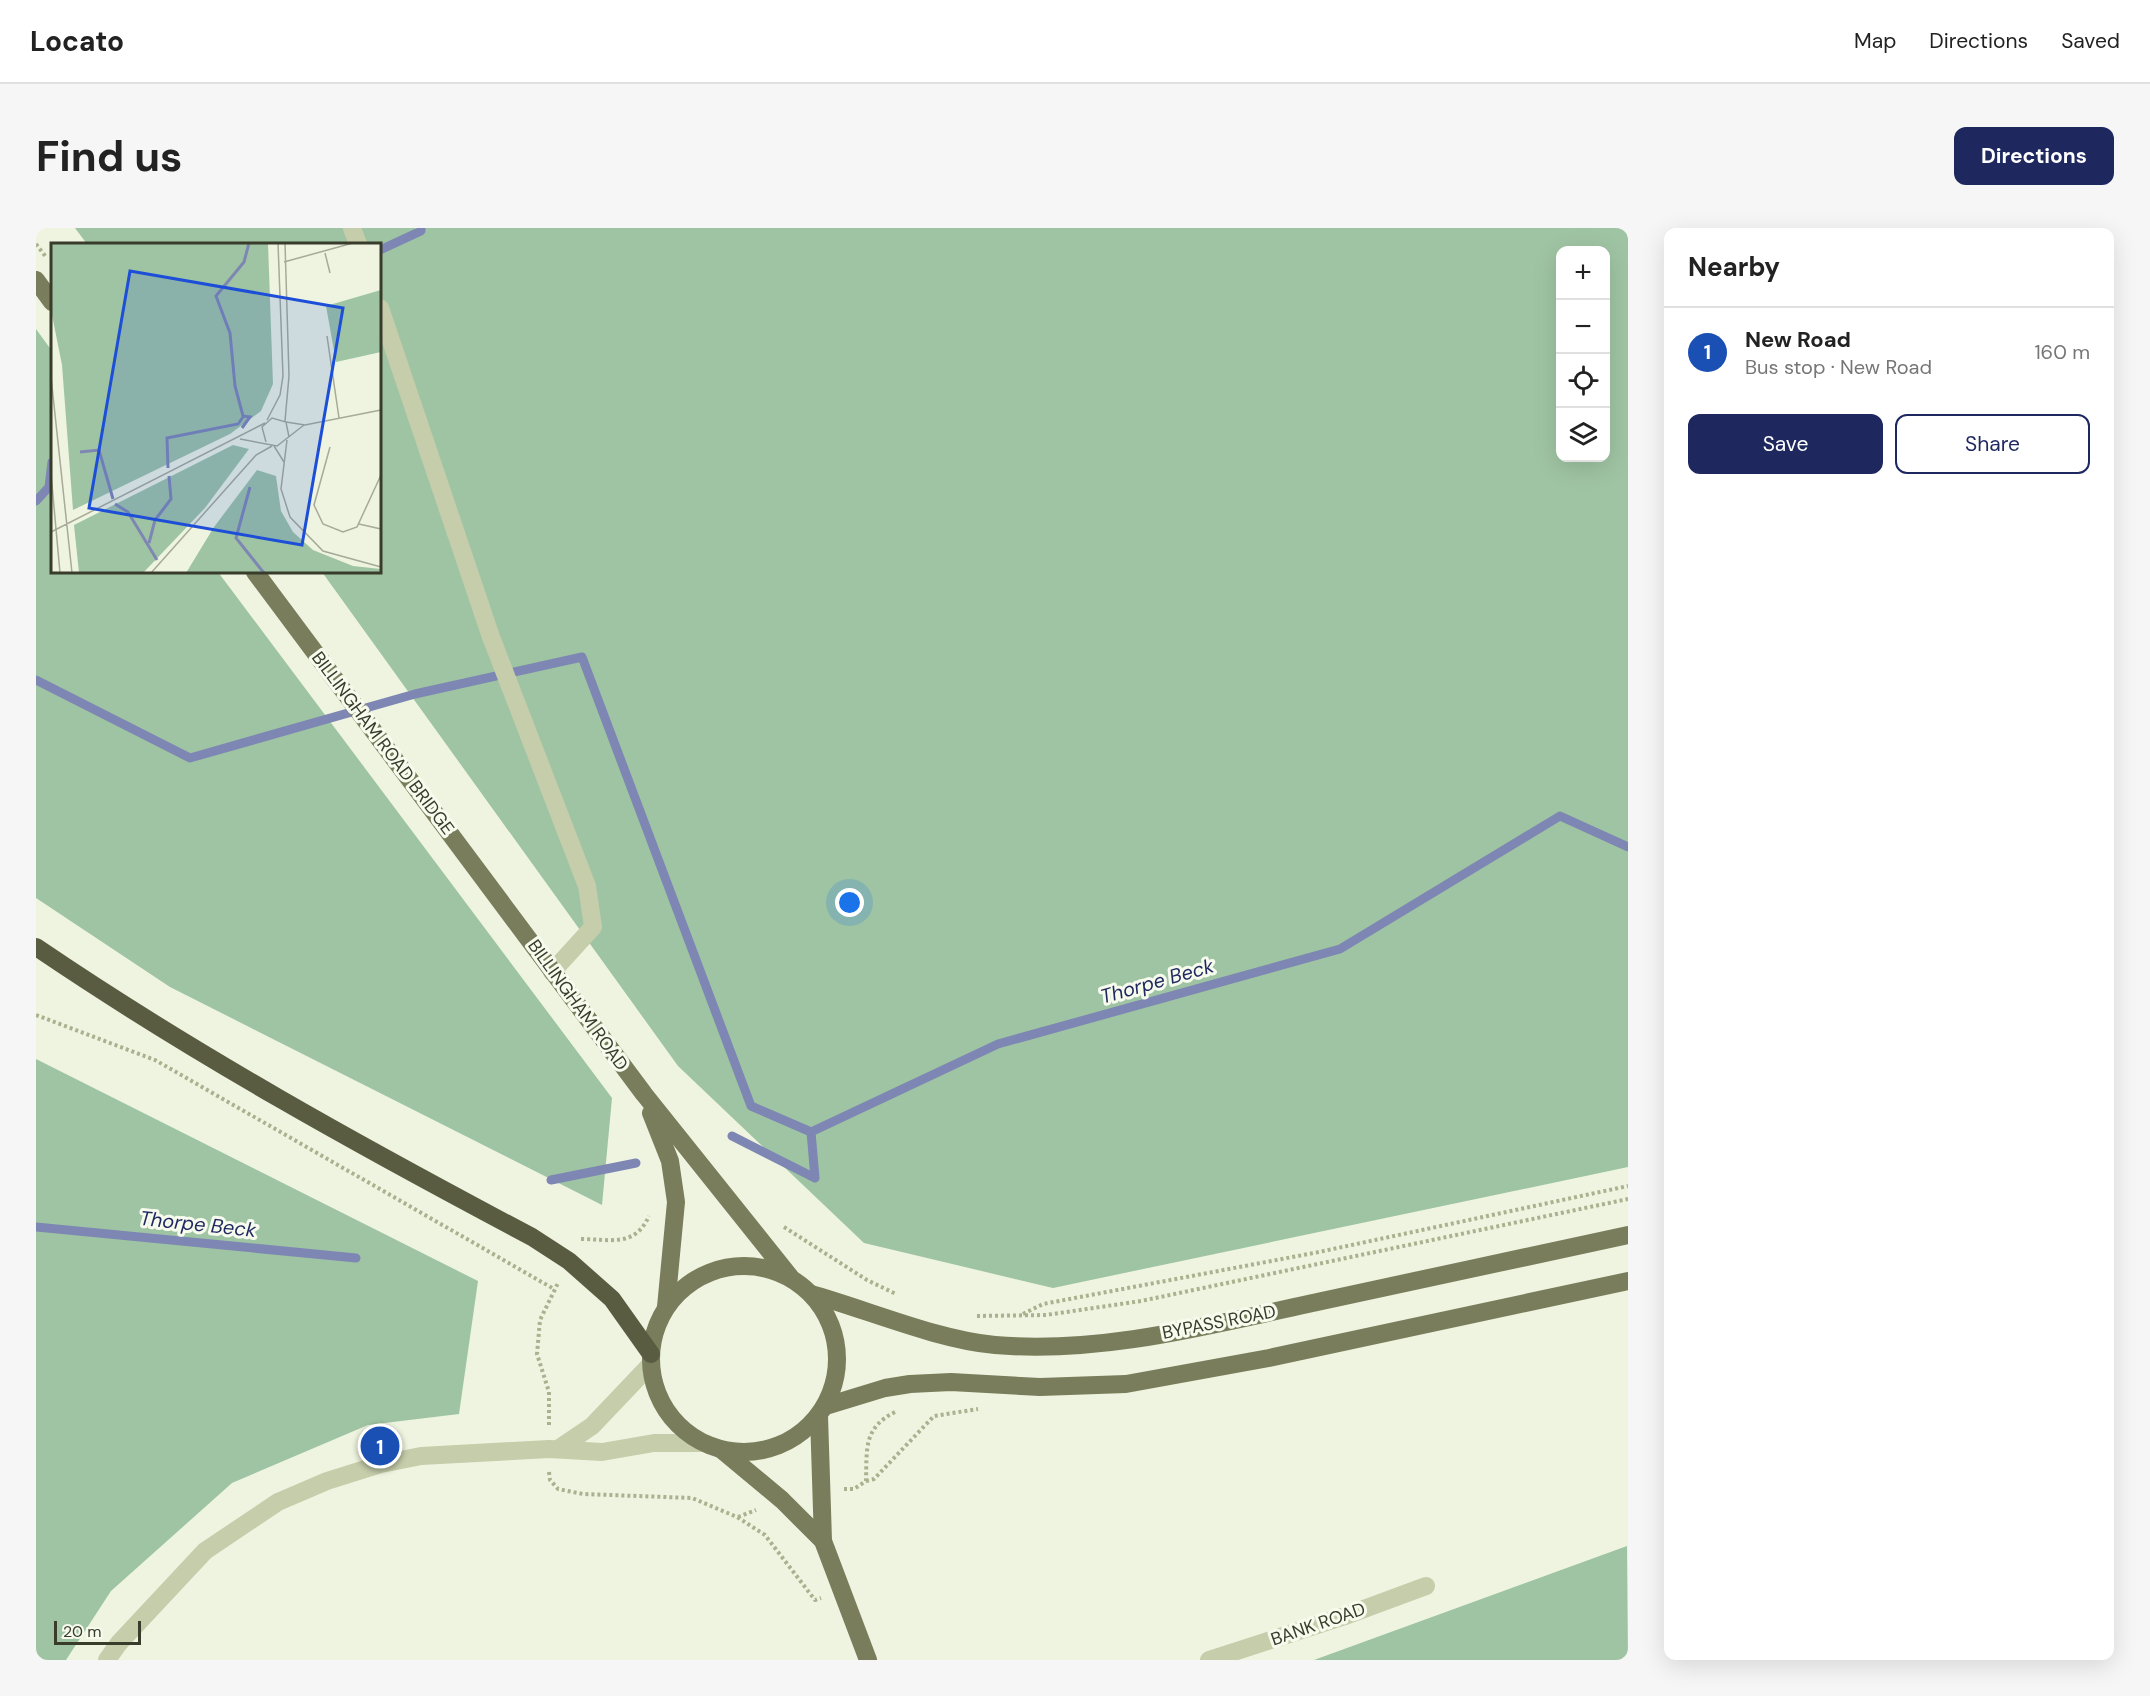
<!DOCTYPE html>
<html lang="en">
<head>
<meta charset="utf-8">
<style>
  body { margin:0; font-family:"DM Sans",sans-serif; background:#f6f6f6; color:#222 }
  .controls { position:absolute; right:18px; top:18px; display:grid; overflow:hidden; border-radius:12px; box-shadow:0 6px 24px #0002 }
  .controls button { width:54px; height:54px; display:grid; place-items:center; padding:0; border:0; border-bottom:2px solid #e0e0e0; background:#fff; color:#222; font:30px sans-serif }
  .scale { position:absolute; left:18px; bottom:15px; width:87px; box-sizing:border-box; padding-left:6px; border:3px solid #393b2b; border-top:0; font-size:16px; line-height:21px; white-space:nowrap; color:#393b2b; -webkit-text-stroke:4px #f7fbed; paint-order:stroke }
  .you { position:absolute; left:814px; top:675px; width:21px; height:21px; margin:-15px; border:4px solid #fff; border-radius:50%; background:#1a73e8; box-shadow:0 0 0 9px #1a73e833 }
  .badge { display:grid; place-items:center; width:39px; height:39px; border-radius:50%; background:#1e285f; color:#fff; font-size:20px; font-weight:700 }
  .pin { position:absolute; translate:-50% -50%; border:3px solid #fff; box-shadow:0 2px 6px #0006 }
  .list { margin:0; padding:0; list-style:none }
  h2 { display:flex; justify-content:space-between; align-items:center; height:78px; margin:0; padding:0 24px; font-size:26px }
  h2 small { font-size:20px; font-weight:400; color:#767676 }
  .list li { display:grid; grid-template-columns:39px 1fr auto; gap:18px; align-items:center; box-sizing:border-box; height:90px; padding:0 24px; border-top:2px solid #e0e0e0 }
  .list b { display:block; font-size:22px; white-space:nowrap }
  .list p { margin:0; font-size:20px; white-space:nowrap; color:#767676 }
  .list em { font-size:20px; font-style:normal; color:#767676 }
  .actions { display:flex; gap:12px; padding:18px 24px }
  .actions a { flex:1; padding:14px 0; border:2px solid #1e285f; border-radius:12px; text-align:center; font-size:21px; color:#1e285f }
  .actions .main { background:#1e285f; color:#fff }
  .icon { flex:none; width:33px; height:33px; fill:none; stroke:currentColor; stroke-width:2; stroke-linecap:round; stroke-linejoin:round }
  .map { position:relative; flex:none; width:1592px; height:1432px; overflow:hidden; border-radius:12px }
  header { display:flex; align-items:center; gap:36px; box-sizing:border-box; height:84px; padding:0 30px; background:#fff; border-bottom:2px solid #e0e0e0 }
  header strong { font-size:28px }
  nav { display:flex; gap:33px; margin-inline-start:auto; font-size:21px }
  .intro { display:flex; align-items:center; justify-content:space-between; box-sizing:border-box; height:144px; padding:0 36px }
  h1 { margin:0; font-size:42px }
  .button { padding:15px 27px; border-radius:12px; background:#1e285f; color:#fff; font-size:21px; font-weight:700 }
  main { display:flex; gap:36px; padding:0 36px }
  aside { flex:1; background:#fff; border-radius:12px; box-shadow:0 6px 24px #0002 }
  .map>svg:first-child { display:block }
</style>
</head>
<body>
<header>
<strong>Locato</strong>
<nav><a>Map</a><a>Directions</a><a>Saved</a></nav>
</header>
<div class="intro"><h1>Find us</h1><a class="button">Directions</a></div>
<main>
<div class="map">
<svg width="1592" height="1432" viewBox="0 0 1592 1432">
  <rect width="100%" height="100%" fill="#eef4e0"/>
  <g fill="#9fc4a3" fill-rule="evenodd">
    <path d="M39 0H1592V939L1017 1060 828 1015 642 838 286 344H344V16H51ZM1524 22H1570V230H1524Z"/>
    <polygon points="0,101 16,123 16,344 182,344 576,870 566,977 134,759 0,670"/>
    <polygon points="0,831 442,1053 423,1186 332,1197 196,1255 75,1363 30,1432 0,1432"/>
    <polygon points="1591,1318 1592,1432 1278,1432"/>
  </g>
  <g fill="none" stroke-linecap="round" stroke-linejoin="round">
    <g stroke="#7e87b3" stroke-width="9">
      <polyline points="344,22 385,3 385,0"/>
      <polyline points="0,273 13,259 16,234"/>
      <polyline points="0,452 154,530 379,466 546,429 715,878 775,904"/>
      <polyline points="696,908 779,950 775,904 962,816 1304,721 1524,588 1592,619"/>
      <polyline points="515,952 600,935"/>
      <polyline points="0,999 320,1030"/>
    </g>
    <g stroke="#abb18f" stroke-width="4" stroke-dasharray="3 3" stroke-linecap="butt">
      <polyline points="0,16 10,29"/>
      <polyline points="0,787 119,832 518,1061"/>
      <polyline points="748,999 831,1052 860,1066"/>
      <path d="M545 1011C573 1011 599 1020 613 988"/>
      <polyline points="987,1086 1007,1076 1283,1024 1592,958"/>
      <polyline points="941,1088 1010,1087 1105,1073 1592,971"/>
      <polyline points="513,1197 513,1164 501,1126 504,1092 522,1055"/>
      <polyline points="513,1244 514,1252 522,1261 547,1266 656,1270 701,1289 729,1307 779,1372 785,1370"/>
      <polyline points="830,1253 838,1251 898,1188 942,1181"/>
      <path d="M808 1261H818L830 1253C831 1221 827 1200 859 1184"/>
      <polyline points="702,1289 720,1282"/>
    </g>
    <g stroke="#c5cdab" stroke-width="18">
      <polyline points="316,0 322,16"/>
      <polyline points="344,80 455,409 551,658 557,699 516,744"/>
      <polyline points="522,1221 556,1198 615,1136"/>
      <polyline points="71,1432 83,1415 169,1323 242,1274 291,1253 345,1236 385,1228 513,1221 566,1224 618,1215 666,1215"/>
      <polyline points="1173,1432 1309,1388 1390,1358"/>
    </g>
    <g stroke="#797d5b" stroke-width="18">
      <polyline points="0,52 16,74"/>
      <polyline points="219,344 608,866 755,1050"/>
      <polyline points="615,885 634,933 640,974 630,1079"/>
      <circle cx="708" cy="1131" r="93"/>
      <path d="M775 1066C832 1082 902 1112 959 1117 1064 1126 1170 1098 1272 1076 1379 1053 1485 1030 1592 1007"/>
      <polyline points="790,1178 849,1160 874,1156 915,1154 1004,1159 1090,1156 1233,1130 1592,1053"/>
      <polyline points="783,1188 787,1313 832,1432"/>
      <polyline points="686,1222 746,1272 787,1313"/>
    </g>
    <path stroke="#5a5c41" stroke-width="18" d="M0 719C159 827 326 919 496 1009L533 1033 576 1071 615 1126"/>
  </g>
  <g text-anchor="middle" stroke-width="6" stroke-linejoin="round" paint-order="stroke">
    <g font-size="18" fill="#393b2b" stroke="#f7fbed">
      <text transform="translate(347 515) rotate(53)" y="6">BILLINGHAM ROAD BRIDGE</text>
      <text transform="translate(542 777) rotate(54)" y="6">BILLINGHAM ROAD</text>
      <text transform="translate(1183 1094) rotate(-11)" y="6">BYPASS ROAD</text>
      <text transform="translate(1282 1396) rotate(-19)" y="6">BANK ROAD</text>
    </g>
    <g font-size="20" font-style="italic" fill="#1e285f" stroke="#f7fbed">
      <text transform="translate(1121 753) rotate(-16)" y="7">Thorpe Beck</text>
      <text transform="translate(162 996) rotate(6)" y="7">Thorpe Beck</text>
    </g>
  </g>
  <g transform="translate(15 15)">
    <rect width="330" height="330" fill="#eef4e0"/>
    <path d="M0 0H217L222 141 210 168 179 191 22 267 11 122 0 67ZM330 47V109L285 119 275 63ZM182 202 198 206 154 265 92 330H28L23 282ZM206 227 225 233 230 268 242 289 262 307 302 323 330 326V330H135L163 284Z" fill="#9fc4a3"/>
    <path fill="none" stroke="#7e87b3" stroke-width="3" d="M191 185 199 174 192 173 184 143 179 90 165 53 193 19 198 0M29 209 48 207 62 256M117 225 116 195 187 181 192 174M199 244 185 295 213 330M64 261 77 269 106 317M98 300 104 277 120 256 118 233"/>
    <path fill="none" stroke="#a6aa98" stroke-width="1.5" d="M274 10 279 30M233 19 302 0M276 93 288 175M0 134 21 330M216 177 229 152 232 133 227 0M234 178 238 133 234 0M235 179 254 182 330 167M189 196 226 203 253 182M236 197 230 246 239 274 272 308 330 324M215 199 211 184 221 175 235 179 238 194M223 203 233 219M279 204 263 262 272 281 292 289 306 284 330 232M0 231 9 330M308 281 330 286M0 289 214 180M100 330 205 212 221 203"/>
    <path fill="#1d4ed8" fill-opacity="0.15" stroke="#1d4ed8" stroke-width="3" d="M79 28 292 65 251 302 38 265Z"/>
    <rect width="330" height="330" fill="none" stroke="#393b2b" stroke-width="3"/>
  </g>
</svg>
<div class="controls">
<button>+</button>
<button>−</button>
<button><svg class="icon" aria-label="locate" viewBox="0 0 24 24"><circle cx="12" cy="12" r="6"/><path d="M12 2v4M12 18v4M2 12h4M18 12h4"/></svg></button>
<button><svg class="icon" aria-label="layers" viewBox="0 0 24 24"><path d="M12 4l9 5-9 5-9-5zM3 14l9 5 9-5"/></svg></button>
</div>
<div class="scale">20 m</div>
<div class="you"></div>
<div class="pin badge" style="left:344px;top:1218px;background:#1a4fb4">1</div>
</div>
<aside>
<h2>Nearby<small></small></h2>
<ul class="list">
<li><span class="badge" style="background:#1a4fb4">1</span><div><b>New Road</b><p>Bus stop · New Road</p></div><em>160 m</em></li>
</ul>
<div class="actions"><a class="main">Save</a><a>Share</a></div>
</aside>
</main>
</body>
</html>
